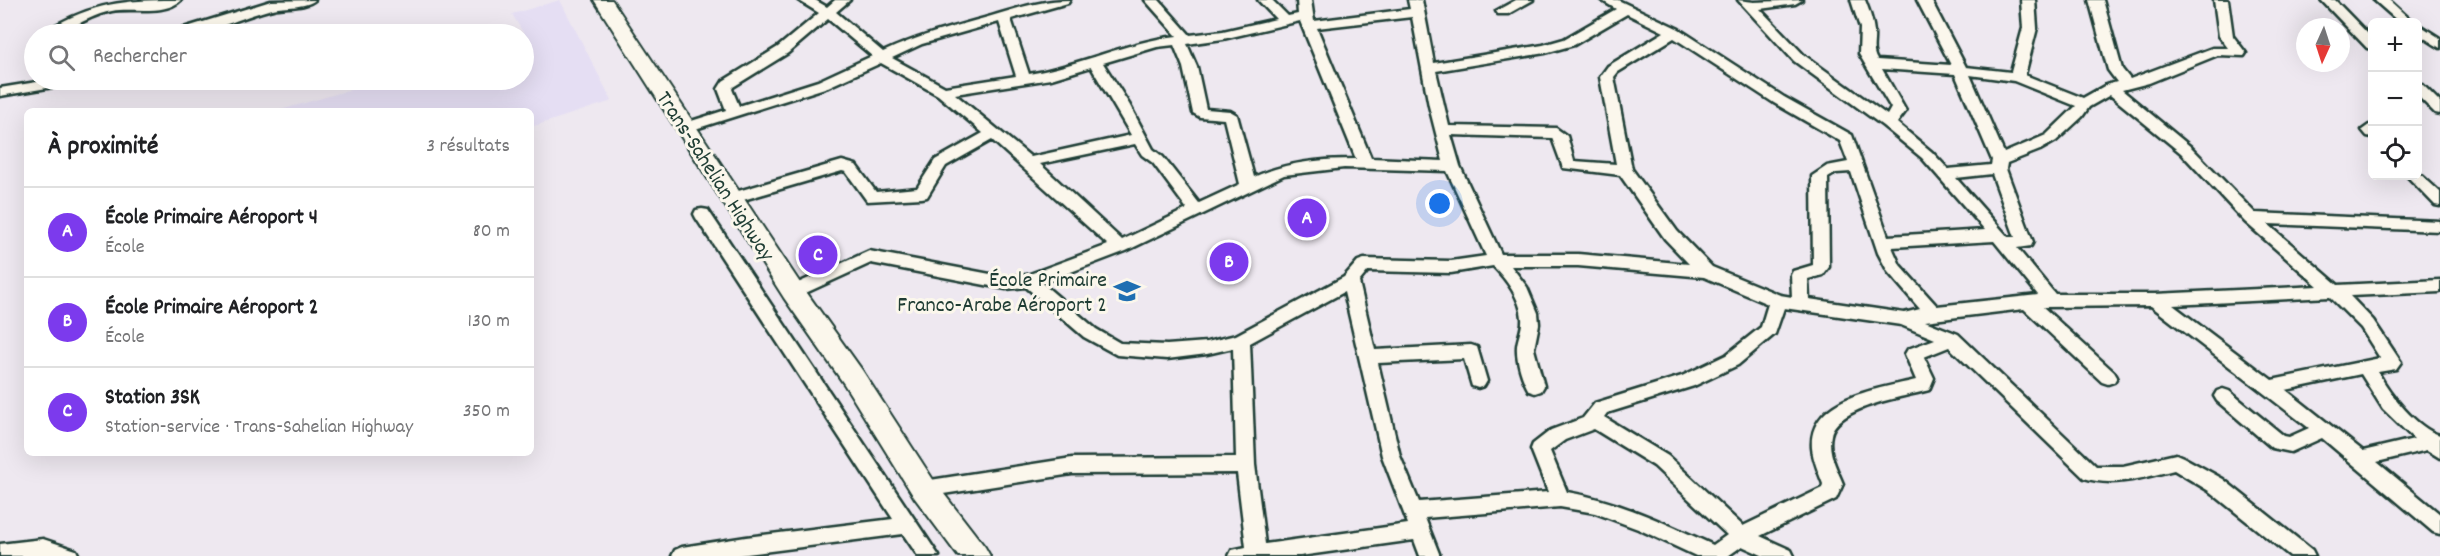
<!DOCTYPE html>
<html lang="fr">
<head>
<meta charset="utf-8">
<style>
  body { margin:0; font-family:Dekko,sans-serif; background:#f6f6f6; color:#202124 }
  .controls { position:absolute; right:18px; top:18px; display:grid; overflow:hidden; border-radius:9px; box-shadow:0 6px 24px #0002 }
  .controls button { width:54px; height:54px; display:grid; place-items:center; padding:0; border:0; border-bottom:2px solid #e0e0e0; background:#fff; color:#202124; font:30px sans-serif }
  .compass { position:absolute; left:2296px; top:18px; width:54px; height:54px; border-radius:50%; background:#fff; box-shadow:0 6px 24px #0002; rotate:183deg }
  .you { position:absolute; left:1440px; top:204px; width:21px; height:21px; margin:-15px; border:4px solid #fff; border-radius:50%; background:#1a73e8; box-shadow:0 0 0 9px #1a73e833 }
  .badge { display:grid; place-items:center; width:39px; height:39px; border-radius:50%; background:#7c3aed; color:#fff; font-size:20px; font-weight:700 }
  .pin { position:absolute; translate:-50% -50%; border:3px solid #fff; box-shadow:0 2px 6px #0006 }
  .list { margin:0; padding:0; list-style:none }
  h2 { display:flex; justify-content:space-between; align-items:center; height:78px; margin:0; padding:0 24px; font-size:26px }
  h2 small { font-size:20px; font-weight:400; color:#757577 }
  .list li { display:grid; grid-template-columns:39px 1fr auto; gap:18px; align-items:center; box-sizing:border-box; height:90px; padding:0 24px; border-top:2px solid #e0e0e0 }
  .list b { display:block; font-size:22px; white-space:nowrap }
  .list p { margin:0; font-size:20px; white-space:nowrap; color:#757577 }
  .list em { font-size:20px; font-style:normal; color:#757577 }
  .icon { flex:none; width:33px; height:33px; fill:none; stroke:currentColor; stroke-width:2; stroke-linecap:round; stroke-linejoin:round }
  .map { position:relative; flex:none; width:2440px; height:556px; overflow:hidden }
  .search { position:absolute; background:#fff; box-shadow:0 6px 24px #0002; left:24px; top:24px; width:510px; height:66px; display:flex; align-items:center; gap:15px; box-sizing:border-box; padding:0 21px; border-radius:33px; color:#757577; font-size:22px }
  .panel { position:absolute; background:#fff; box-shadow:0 6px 24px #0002; left:24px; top:108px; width:510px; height:348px; border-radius:9px }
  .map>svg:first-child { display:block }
</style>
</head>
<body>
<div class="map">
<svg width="2440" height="556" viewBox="0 0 2440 556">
  <rect width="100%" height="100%" fill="#eee8f0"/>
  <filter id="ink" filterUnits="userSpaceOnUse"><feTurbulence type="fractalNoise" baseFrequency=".0167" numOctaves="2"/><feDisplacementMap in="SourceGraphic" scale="12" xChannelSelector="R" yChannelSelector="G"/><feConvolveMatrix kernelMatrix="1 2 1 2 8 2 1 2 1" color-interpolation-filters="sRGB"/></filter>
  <g filter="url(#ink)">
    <polygon fill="#e5def3" points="560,0 612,101 531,127 531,111 277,111 384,80 524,80 524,34 512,14"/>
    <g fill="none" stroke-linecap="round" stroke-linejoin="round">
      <g stroke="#1f3d34" stroke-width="5">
        <g id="minor">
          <path d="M181 0C165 16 132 7 112 11 96 14 81 22 68 30V34H55L56 25C100 1 132 0 181 0Z"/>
          <path d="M315 0C306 8 286 6 273 9 240 16 206 38 172 34L174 31 271 1Z"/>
          <path d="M798 0H815L827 7 835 0H850L836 12 883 52C917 36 952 27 988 17 1015 9 1041 0 1070 0L1068 3 1011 19 1029 74C1079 66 1126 42 1177 36L1145 0H1159L1190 35 1223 31 1276 19 1258 0H1272L1288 16 1298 14 1297 0H1311L1314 21 1410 9 1408 0H1422L1434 63 1543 45 1564 39 1616 9 1601 0H1618L1679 29 1784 97 1852 135 1888 236 1985 230 1922 158 1883 126 1794 61 1738 0 1754 2 1802 0 1795 4 1760 9 1804 55 1887 115 1891 108 1859 54 1860 28 1851 0H1865C1869 10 1873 21 1874 32 1875 43 1871 50 1877 60L1951 65 1917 0H1931L1966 67 2011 72 2023 28 2021 0H2035L2037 28 2025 75 2083 98 2106 85 2117 82 2108 70 2089 0H2103L2122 69 2130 79 2212 48H2228L2219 36 2214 0H2228L2233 36 2246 53 2244 56 2218 55 2149 83 2122 90 2191 147 2255 213 2440 221V231L2268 224 2338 285 2440 280V292L2350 296 2373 320 2401 362 2396 369 2378 372C2389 393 2417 429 2440 435V458L2427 450 2377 462 2440 514V534L2433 532 2322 438 2291 452 2272 448 2217 401 2214 396 2217 391 2223 389 2229 391 2284 436 2289 437 2309 428 2151 306 2043 307 2114 372 2117 377 2114 382 2108 384 2102 382 2024 309 1925 321 1958 334 2096 466H2123L2176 454 2183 457 2223 479 2312 550 2315 556H2290L2209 491 2174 470C2146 477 2113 488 2084 478L1949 347 1924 357 1934 378 1929 390C1905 397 1837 406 1831 435 1827 452 1837 469 1843 484L1836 499 1760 536 1791 550 1794 556H1764L1742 546 1728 556H1696L1638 529 1595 513 1560 507 1425 518 1440 556H1420L1414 540 1300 556H1229L1232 550 1246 547 1237 473 1072 474 924 497 917 495 914 489 917 483 924 481 1072 458 1236 457 1233 348 1207 354 1167 359 1117 355 1084 337 1026 287 1006 289 871 263 799 296H787L785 292 787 288 869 251 1006 277 1027 275 1108 245 992 140 946 166 927 197 922 198 867 201 846 172 842 171 733 203 728 202 725 198 728 194 842 161 856 165 876 192 917 188 935 160 983 133 938 95 881 63 828 87 692 130H682L680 127 682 124 726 110 718 89 723 81 778 47 819 13ZM1627 14 1664 32 1608 66 1600 77 1616 164 1574 161 1567 136 1556 128 1449 126 1436 71 1545 53 1574 45ZM1412 17 1429 106 1443 161 1371 158 1317 28ZM828 19 872 56 818 81 739 106 732 89 733 87 788 53ZM1300 21 1356 159C1320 159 1286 162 1254 177L1237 115 1230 111 1206 109 1197 67 1187 44 1223 39ZM999 22 1016 76 945 87 892 58 922 44ZM1674 38 1774 103 1840 141 1848 162 1827 166 1812 176 1813 265 1793 271 1791 275 1792 297 1780 295 1712 267 1677 231 1632 169 1614 77 1618 72ZM1174 45 1183 67 1193 113 1200 117 1224 119 1240 184 1199 203 1163 157 1153 149 1129 104 1103 63 1157 47ZM1091 67 1131 135 1031 157 955 94 1051 79ZM1882 69 1955 74 1992 160 1991 165 1948 169 1932 152 1897 123 1906 111ZM1970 75 2014 81 2076 106 2046 135 2004 153ZM2110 95 2181 153 2245 222 2318 286 2155 294H2055L2017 248 2031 246 2033 242 2006 169 2007 163 2040 150 2056 141 2082 117 2089 107ZM1451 135 1552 138 1563 168 1620 175 1665 239 1689 264 1578 254H1501L1460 166ZM1135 144 1142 155 1153 163 1187 209 1122 240 1040 164ZM1344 168 1447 171 1486 256 1451 261 1364 259 1358 261 1344 277 1236 335 1207 342 1167 345 1120 343 1096 329 1042 283 1126 251 1284 175ZM1851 172 1878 253 1888 272 1920 309 1904 313 1809 299 1808 279 1823 275 1829 267 1828 178 1836 173ZM1992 174 2015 237H2008L1956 178ZM1994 241 2038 295 1937 306 1900 265 1892 247ZM1493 266C1506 279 1521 299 1522 318 1523 328 1518 336 1517 346 1516 360 1522 379 1529 391L1535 393 1541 391 1544 386 1534 349 1539 324 1538 313 1527 287 1511 266H1578L1704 277 1768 304 1761 327 1726 355 1682 376 1595 403 1583 418 1551 430 1533 444 1531 449 1548 492 1419 502 1400 456 1378 363 1464 359 1472 386 1478 388 1484 386 1487 381 1477 347 1471 345 1375 350 1359 282 1368 271 1451 273ZM1344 292 1382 456 1408 524 1265 544 1255 465 1250 343ZM2330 297 2361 328 2380 358 2272 380 2173 305ZM1784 308 1901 325 1935 339 1908 349 1905 354 1916 380C1879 389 1808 397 1812 448 1813 460 1819 473 1823 484L1822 488 1743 526 1668 456 1604 417 1607 413 1694 386 1738 365 1775 334ZM2361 374 2383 409 2414 439 2363 451 2286 390ZM1594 429 1654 466 1727 535 1713 545C1665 523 1619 501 1567 492L1550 451 1565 440Z"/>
          <polygon points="1516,0 1533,0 1508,14 1498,14 1496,11"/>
          <polygon points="2321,0 2335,0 2372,38 2372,49 2367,48"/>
          <polygon points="2374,0 2389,0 2413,22 2399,22"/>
          <polygon points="2418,24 2440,38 2440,48 2418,34"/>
          <polygon points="94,29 99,30 100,34 81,34 83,31"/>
          <polygon points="49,80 78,80 71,84 0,96 0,88"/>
          <polygon points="2418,84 2423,85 2440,102 2440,114 2435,113 2418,96"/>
          <polygon points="2369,125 2372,126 2372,137 2367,136 2362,130"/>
          <polygon points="2418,172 2440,192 2440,206 2435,205 2407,176 2418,176"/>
          <polygon points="702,209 708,210 939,556 918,556 903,534 731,556 672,556 675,550 682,547 746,537 893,519 696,218 694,214 696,210"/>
          <polygon points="43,539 76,550 79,556 0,556 0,544"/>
        </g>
      </g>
      <g stroke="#1f3d34" stroke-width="4">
        <polygon id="highway" points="594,0 612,0 802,286 862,370 934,481 985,547 990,556 958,556 914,497 844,384 784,298"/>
      </g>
      <use href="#minor" fill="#fbf7ec" fill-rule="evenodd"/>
      <use href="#highway" fill="#fbf7ec" fill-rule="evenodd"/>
    </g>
  </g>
  <defs>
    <g id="school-bare" transform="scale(2.07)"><path d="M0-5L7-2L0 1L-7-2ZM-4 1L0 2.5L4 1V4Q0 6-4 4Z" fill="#1f6fb2" stroke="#fbf7ec" stroke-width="2.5" paint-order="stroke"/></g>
  </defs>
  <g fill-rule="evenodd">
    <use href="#school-bare" x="1127" y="291"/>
  </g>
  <g text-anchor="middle" stroke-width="6" stroke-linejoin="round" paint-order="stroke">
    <g font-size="22" fill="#1f3d34" stroke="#fbf7ec">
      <text transform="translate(717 175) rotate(57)" y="8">Trans-Sahelian Highway</text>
    </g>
    <g font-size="22" fill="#1f3d34" stroke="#fbf7ec" text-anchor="end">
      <text x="1107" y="286">École Primaire<tspan x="1107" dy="25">Franco-Arabe Aéroport 2</tspan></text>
    </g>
  </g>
</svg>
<div class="controls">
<button>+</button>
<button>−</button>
<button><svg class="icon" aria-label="locate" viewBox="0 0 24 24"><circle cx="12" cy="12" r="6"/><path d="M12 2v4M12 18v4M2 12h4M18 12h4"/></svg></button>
</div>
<svg class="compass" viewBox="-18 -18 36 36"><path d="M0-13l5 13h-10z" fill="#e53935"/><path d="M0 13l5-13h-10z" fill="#757577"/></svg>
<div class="you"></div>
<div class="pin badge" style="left:1307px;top:218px">A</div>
<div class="pin badge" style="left:1229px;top:262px">B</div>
<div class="pin badge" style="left:818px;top:255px">C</div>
<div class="search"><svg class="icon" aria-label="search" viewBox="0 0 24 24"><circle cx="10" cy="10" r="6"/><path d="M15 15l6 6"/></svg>Rechercher</div>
<section class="panel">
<h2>À proximité<small>3 résultats</small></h2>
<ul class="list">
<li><span class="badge">A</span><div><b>École Primaire Aéroport 4</b><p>École</p></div><em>80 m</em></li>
<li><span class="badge">B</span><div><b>École Primaire Aéroport 2</b><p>École</p></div><em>130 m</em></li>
<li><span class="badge">C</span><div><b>Station 3SK</b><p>Station-service · Trans-Sahelian Highway</p></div><em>350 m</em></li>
</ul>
</section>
</div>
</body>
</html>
